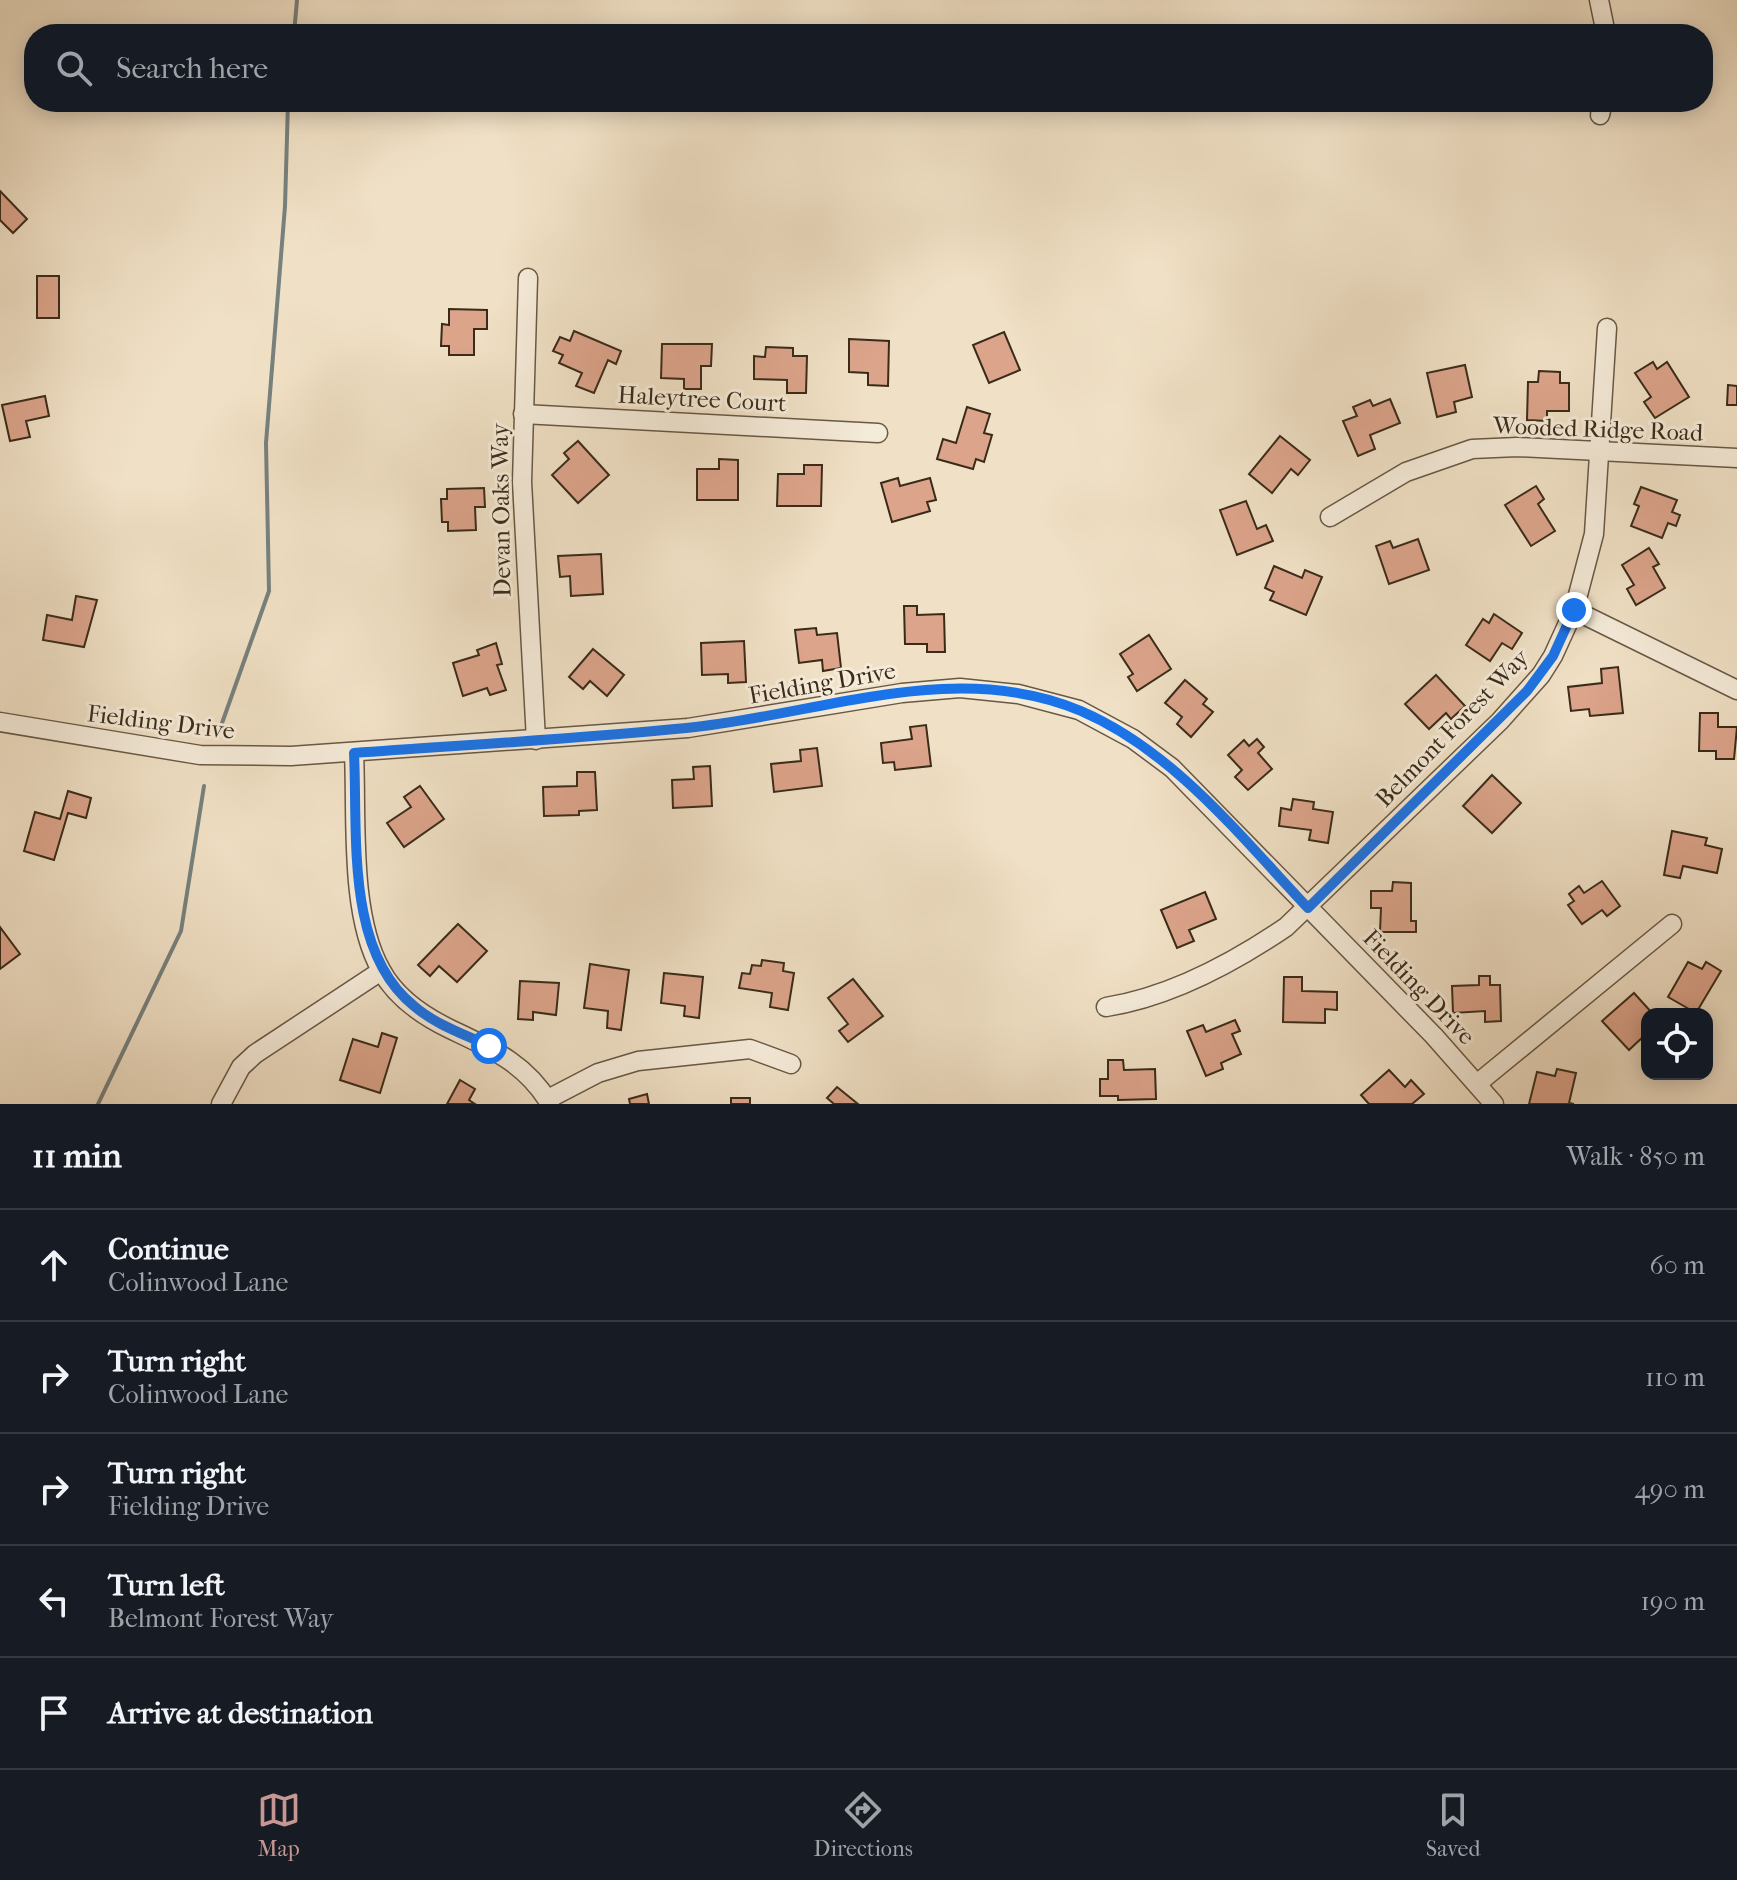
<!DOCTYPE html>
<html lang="en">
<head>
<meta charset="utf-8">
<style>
  body { margin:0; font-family:"IM FELL French Canon",serif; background:#242831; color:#f1f3f6 }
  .controls { position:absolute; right:24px; bottom:24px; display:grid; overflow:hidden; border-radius:16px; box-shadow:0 4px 20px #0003 }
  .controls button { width:72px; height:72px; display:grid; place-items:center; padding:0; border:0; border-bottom:2px solid #363941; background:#171b24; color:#f1f3f6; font:40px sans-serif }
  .stop { position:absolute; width:24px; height:24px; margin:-18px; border:6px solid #1a73e8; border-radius:50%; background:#fff }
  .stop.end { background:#1a73e8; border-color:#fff; box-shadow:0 2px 8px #0008 }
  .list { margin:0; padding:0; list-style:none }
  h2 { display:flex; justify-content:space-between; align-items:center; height:104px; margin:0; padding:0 32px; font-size:34px }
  h2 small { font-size:26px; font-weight:400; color:#9ea1a6 }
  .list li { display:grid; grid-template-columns:52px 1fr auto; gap:24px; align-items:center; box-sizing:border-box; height:112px; padding:0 32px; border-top:2px solid #363941 }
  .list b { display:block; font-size:30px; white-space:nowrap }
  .list p { margin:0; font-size:26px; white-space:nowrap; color:#9ea1a6 }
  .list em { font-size:26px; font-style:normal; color:#9ea1a6 }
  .icon { flex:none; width:44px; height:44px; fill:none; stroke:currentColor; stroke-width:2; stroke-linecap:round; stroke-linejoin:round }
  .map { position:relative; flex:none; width:1737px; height:1104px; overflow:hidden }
  .search { position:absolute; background:#171b24; box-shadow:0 4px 20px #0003; left:24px; right:24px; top:24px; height:88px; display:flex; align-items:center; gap:20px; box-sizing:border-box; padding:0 28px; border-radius:32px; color:#9ea1a6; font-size:30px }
  .sheet { height:664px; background:#171b24 }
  nav { display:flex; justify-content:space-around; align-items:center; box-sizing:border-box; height:112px; border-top:2px solid #363941; background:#171b24; font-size:22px; color:#9ea1a6 }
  nav a { display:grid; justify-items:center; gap:4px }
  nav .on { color:#c59692 }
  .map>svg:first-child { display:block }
</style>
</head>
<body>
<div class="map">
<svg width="1737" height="1104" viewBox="0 0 1737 1104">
  <rect width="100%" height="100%" fill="#f0e0c5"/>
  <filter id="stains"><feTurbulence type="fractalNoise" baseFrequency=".0025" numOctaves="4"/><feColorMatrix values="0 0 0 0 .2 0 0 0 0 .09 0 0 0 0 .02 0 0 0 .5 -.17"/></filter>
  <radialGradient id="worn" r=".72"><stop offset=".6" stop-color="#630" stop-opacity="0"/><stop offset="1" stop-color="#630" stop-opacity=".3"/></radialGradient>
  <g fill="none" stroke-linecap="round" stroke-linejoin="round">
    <g stroke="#77817d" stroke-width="4">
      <polyline points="294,34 297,0"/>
      <polyline points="221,726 269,591 266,443 285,206 288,102"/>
      <polyline points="98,1104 181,931 204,786"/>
    </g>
  </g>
  <g fill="#dca48b" stroke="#3a2b19" stroke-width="2">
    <polygon points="0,191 27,219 13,233 0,220"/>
    <rect x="37" y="276" width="22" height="42"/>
    <polygon points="449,309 487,310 487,329 474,329 474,355 449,355 449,346 441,346 442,324 449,325"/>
    <polygon points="574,331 621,351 616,364 608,360 594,393 576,386 582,373 559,363 563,355 553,351 560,337 570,341"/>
    <polygon points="1004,332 1020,370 989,383 973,345"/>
    <polygon points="849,339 889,341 888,386 868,385 868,373 849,372"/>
    <polygon points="662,344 712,344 711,366 701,366 701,389 684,389 684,379 661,378"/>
    <polygon points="766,347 793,348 793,356 807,356 806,393 787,393 787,380 754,379 754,356 765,357"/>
    <polygon points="1653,362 1657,369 1667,362 1689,397 1655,418 1644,402 1651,397 1635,373"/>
    <polygon points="1465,365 1472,397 1454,402 1456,412 1437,417 1427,373"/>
    <polygon points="1539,371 1560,372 1560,383 1569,383 1569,411 1547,411 1547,421 1527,420 1528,382 1538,382"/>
    <polygon points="1728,385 1737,386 1737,405 1727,405"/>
    <polygon points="45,396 49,416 26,421 30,437 10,441 2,405"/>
    <polygon points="1390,399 1400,423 1370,435 1375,449 1358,456 1343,421 1357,416 1353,407 1370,400 1373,406"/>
    <polygon points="967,407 990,414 984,433 992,435 984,462 976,459 973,469 937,459 943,439 956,443"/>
    <polygon points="1280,436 1310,460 1298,475 1291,469 1272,493 1249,474"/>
    <polygon points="578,441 609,475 578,503 552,475 569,459 564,453"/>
    <polygon points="719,459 738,460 738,500 697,500 697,469 719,469"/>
    <polygon points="804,465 822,465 821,506 777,506 778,474 804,474"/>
    <polygon points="898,478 900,486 930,478 936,500 927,502 930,511 892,522 881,483"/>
    <polygon points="1536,486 1544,499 1538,504 1555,531 1531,546 1505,505"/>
    <polygon points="1641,487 1677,500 1672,512 1680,515 1676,526 1668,523 1662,538 1631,526 1639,506 1634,504"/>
    <polygon points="484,488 485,507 475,507 476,530 448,531 448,522 442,522 441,499 447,499 447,489"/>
    <polygon points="1246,501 1257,529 1266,525 1273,541 1237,555 1220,510"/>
    <polygon points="1418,539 1429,570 1389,584 1376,546 1390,541 1393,548"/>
    <polygon points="1649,548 1659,564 1653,567 1665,588 1636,605 1627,589 1634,585 1622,565"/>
    <polygon points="601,554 603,594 571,596 570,576 560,577 558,556"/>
    <polygon points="1274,566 1302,578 1305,570 1322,577 1306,615 1270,600 1274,592 1265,588"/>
    <polygon points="76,596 97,600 84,647 43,640 47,615 72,620"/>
    <polygon points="904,606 917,606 917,615 944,614 945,652 927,652 927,644 905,644"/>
    <polygon points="1494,614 1522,633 1512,649 1502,643 1490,661 1466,645 1483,619 1489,623"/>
    <polygon points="816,628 817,635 837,633 841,668 823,671 822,660 799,663 795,630"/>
    <polygon points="1149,635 1171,669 1137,691 1128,677 1133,674 1120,654"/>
    <polygon points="744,641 746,682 728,683 728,674 702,675 701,643"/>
    <polygon points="496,643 502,664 497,665 506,690 490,695 487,688 463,696 453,663 479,655 477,650"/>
    <polygon points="593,649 624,675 607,696 590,681 583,689 569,677"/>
    <polygon points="1618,667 1623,713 1590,716 1589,709 1571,711 1568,687 1602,683 1601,669"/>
    <polygon points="1436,675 1465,706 1451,719 1446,713 1429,729 1405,704"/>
    <polygon points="1185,680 1207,699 1203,704 1213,712 1191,737 1177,724 1182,717 1165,703"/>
    <polygon points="1700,713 1718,713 1718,727 1737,727 1734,759 1716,759 1716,751 1699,751"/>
    <polygon points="926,725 931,766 895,770 894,762 883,763 881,743 912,739 910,727"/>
    <polygon points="1257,739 1264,747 1258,753 1272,769 1248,790 1235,777 1242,770 1228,755 1244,740 1249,746"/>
    <polygon points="817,748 822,786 774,792 771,764 801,761 800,750"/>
    <polygon points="710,766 712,806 673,808 672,780 694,779 693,767"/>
    <polygon points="577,772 595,772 597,810 579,811 579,815 544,816 543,787 577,786"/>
    <polygon points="1492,775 1521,803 1492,833 1463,806"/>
    <polygon points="420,786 444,819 404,847 387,823 411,807 404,797"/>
    <polygon points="68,791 91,798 86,818 68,813 54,860 24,851 35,812 60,819"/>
    <polygon points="1293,799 1314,802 1313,809 1333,812 1328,843 1309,840 1311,830 1279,826 1281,808 1291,810"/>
    <polygon points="1672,831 1707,838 1705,845 1722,849 1717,873 1683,866 1680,878 1664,875"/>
    <polygon points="1602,881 1620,906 1607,916 1602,910 1582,924 1568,905 1574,901 1569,894 1579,886 1584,893"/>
    <polygon points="1393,882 1411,883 1411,921 1416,921 1416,932 1380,932 1381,908 1371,908 1371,891 1392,891"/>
    <polygon points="1205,892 1216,919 1189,930 1194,941 1177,948 1161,910"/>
    <polygon points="458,924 487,951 457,982 439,966 430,976 418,965"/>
    <polygon points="0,927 20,954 0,969"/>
    <polygon points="762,960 784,963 783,971 794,973 788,1010 770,1007 772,993 739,988 742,973 750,974 752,965 761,966"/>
    <polygon points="1688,962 1702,969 1706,962 1721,971 1696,1013 1668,997"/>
    <polygon points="590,964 629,970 621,1030 607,1028 608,1011 584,1008"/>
    <polygon points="664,973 703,977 699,1018 684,1016 685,1006 661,1003"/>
    <polygon points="1479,976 1490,976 1490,985 1500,985 1501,1021 1485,1022 1485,1011 1453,1013 1452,986 1479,985"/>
    <polygon points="1284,977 1302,977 1302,991 1337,992 1337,1010 1325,1009 1325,1023 1283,1022"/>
    <polygon points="853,979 883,1016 848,1042 839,1031 848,1024 828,998"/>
    <polygon points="520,981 559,983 556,1015 533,1012 533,1020 518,1019"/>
    <polygon points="1634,993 1653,1014 1647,1014 1647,1033 1629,1050 1602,1021"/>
    <polygon points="1235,1020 1240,1031 1232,1034 1241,1054 1221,1063 1223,1069 1206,1076 1187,1031 1203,1025 1206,1032"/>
    <polygon points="382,1033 397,1038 380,1093 340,1080 353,1039 378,1047"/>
    <polygon points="1108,1060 1123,1060 1124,1070 1155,1069 1156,1099 1118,1100 1118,1096 1100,1096 1100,1079 1108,1079"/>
    <polygon points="1557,1069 1576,1073 1569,1103 1574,1104 1529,1104 1537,1072 1555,1076"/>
    <polygon points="1389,1070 1405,1087 1411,1080 1424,1094 1412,1104 1369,1104 1361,1095"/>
    <polygon points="460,1080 475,1089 469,1100 475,1104 447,1104"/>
    <polygon points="837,1087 858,1104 834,1104 827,1098"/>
    <polygon points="647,1094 649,1104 630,1104 629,1099"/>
    <rect x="731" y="1098" width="19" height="6"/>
  </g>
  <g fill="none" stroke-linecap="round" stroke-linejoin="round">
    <g stroke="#685844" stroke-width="21">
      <g id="minor">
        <polyline points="1599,0 1606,34"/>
        <polyline points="1600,115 1603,102"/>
        <polyline points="528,278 522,482 536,740"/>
        <polyline points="523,414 878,433"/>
        <polyline points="1330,517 1406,472 1472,449 1517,447 1737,458"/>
        <polyline points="1574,610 1737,690"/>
        <polyline points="0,722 200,755 291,756 688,728 902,693 960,688 1018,694 1079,710 1133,739 1172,768 1434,1036 1494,1104"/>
        <path d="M354 753C357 816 349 914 381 970 395 996 423 1016 450 1029 490 1048 526 1063 550 1104"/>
        <path d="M1106 1007C1170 997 1233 963 1286 927L1500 721 1541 675 1553 656 1574 610 1594 534 1607 328"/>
        <polyline points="1478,1083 1672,924"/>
        <polyline points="548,1099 598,1073 638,1061 750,1049 791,1064"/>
        <polyline points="221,1104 241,1067 255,1054 381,971"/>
      </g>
    </g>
    <use href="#minor" stroke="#f5ebd9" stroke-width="18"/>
  </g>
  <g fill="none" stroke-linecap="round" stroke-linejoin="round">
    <path stroke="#1a73e8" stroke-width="10" d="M489 1046C464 1034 436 1025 414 1006 345 951 358 834 354 753 464 745 576 739 686 728 815 716 954 657 1081 711 1174 751 1240 836 1308 908L1527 691 1553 656 1574 610"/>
  </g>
  <g text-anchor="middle" stroke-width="6" stroke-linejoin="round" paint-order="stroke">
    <g font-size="24" fill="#3a2b19" stroke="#f5ebd9">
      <text transform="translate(702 399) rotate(3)" y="8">Haleytree Court</text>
      <text transform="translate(1598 429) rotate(2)" y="8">Wooded Ridge Road</text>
      <text transform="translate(501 510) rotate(-91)" y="8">Devan Oaks Way</text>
      <text transform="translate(822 683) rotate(-10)" y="8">Fielding Drive</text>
      <text transform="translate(161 722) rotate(7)" y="8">Fielding Drive</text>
      <text transform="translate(1452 728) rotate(-46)" y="8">Belmont Forest Way</text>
      <text transform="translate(1419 987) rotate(46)" y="8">Fielding Drive</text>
    </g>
  </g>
  <rect width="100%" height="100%" filter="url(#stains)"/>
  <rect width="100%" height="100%" fill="url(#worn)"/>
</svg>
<div class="controls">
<button><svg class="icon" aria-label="locate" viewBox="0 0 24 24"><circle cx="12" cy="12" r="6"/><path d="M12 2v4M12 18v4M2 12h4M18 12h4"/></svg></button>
</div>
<div class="stop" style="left:489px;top:1046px"></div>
<div class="stop end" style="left:1574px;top:610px"></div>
<div class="search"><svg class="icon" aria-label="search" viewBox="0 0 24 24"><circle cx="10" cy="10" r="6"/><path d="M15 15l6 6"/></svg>Search here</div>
</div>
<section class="sheet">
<h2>11 min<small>Walk · 850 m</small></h2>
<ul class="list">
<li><svg class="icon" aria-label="ahead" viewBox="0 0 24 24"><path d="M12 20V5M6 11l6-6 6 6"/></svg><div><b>Continue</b><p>Colinwood Lane</p></div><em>60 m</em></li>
<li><svg class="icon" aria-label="right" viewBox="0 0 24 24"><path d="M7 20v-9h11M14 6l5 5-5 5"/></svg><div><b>Turn right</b><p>Colinwood Lane</p></div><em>110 m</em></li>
<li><svg class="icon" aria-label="right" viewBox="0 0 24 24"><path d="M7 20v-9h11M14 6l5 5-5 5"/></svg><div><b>Turn right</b><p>Fielding Drive</p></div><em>490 m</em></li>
<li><svg class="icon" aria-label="left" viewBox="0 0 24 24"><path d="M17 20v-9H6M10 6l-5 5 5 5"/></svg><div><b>Turn left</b><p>Belmont Forest Way</p></div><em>190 m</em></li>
<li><svg class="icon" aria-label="arrive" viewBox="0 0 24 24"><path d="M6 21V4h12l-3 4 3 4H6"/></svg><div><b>Arrive at destination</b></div></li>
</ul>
</section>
<nav>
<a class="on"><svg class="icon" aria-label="map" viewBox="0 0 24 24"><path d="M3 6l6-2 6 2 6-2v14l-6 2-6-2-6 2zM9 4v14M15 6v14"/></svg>Map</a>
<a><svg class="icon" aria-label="directions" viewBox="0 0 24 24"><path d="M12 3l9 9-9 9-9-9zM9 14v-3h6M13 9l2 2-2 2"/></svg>Directions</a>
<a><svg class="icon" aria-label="saved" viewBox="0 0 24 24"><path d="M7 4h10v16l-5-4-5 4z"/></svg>Saved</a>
</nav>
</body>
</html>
